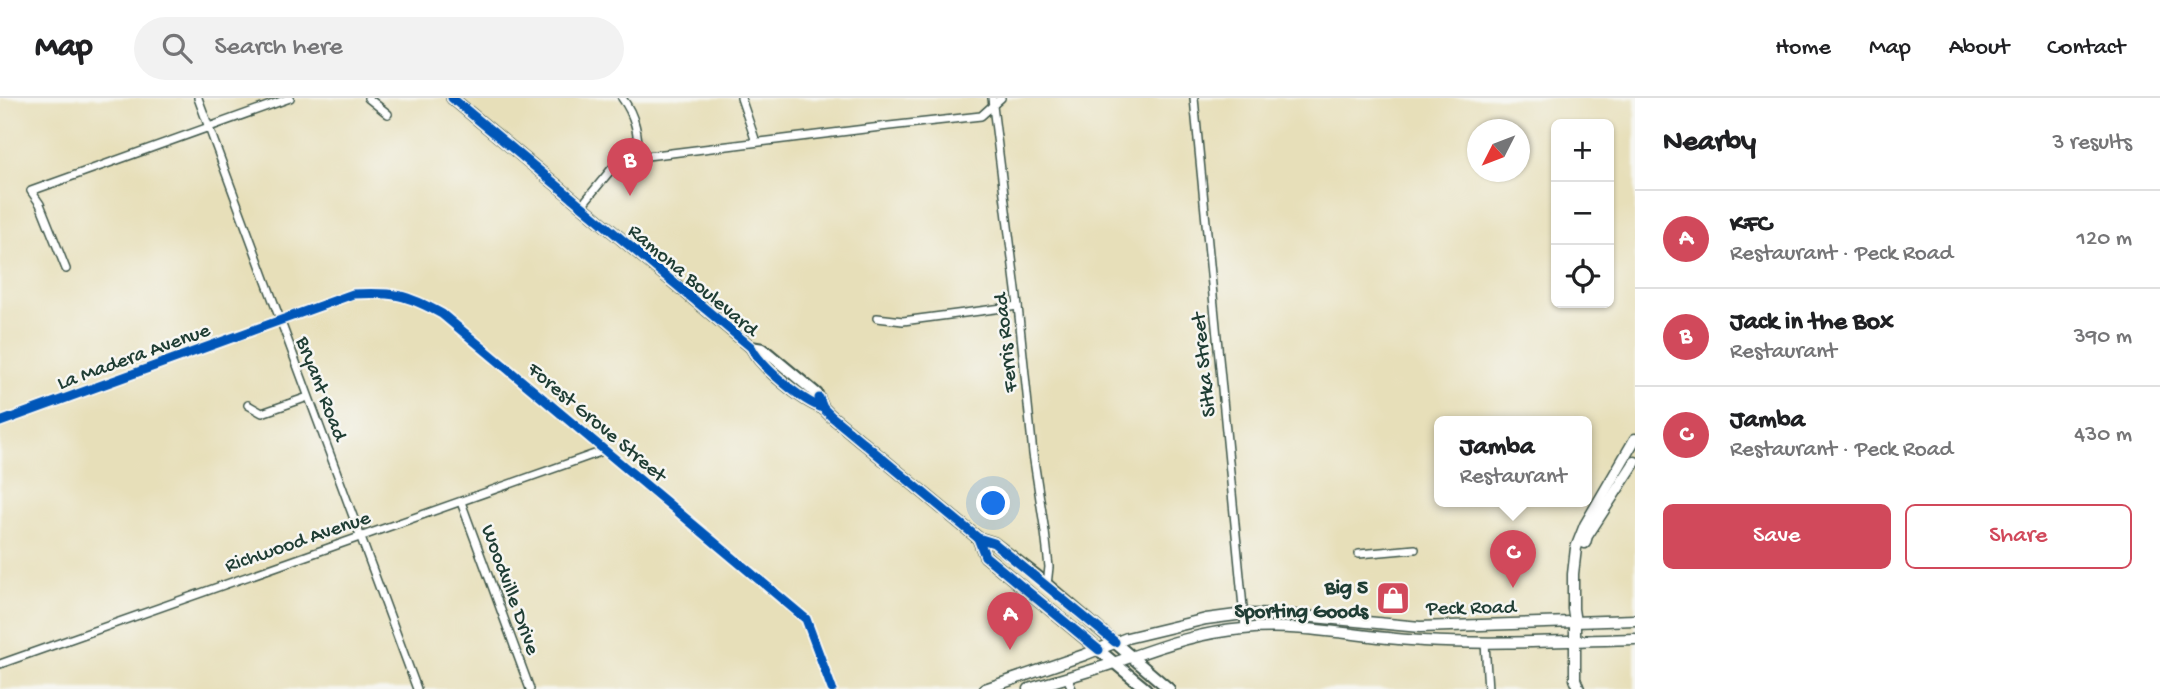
<!DOCTYPE html>
<html lang="en">
<head>
<meta charset="utf-8">
<style>
  body { margin:0; font-family:"Gochi Hand",sans-serif; background:#f2f2f2; color:#202124 }
  .controls { position:absolute; right:21px; top:21px; display:grid; overflow:hidden; border-radius:10px; box-shadow:0 2px 5px #0004 }
  .controls button { width:63px; height:63px; display:grid; place-items:center; padding:0; border:0; border-bottom:2px solid #e0e0e0; background:#fff; color:#202124; font:35px sans-serif }
  .compass { position:absolute; left:1467px; top:21px; width:63px; height:63px; border-radius:50%; background:#fff; box-shadow:0 2px 5px #0004; rotate:228deg }
  .you { position:absolute; left:994px; top:406px; width:24px; height:24px; margin:-18px; border:5px solid #fff; border-radius:50%; background:#1a73e8; box-shadow:0 0 0 10px #1a73e833 }
  .badge { display:grid; place-items:center; width:46px; height:46px; border-radius:50%; background:#d1495b; color:#fff; font-size:23px; font-weight:700 }
  .pin { position:absolute; translate:-50% -58px; filter:drop-shadow(0 2px 4px #0008) }
  .pin::after { content:''; position:absolute; top:37px; width:24px; height:21px; background:inherit; clip-path:polygon(0 0,100% 0,50% 100%) }
  .popup { position:absolute; left:1434px; top:318px; width:158px; height:91px; box-sizing:border-box; display:grid; place-content:center; border-radius:10px; background:#fff; filter:drop-shadow(0 2px 5px #0005); font-size:23px; white-space:nowrap; color:#757577 }
  .popup b { font-size:26px; color:#202124 }
  .popup::after { content:''; position:absolute; left:50%; top:100%; margin-left:-14px; border:14px solid transparent; border-top-color:#fff }
  .list { margin:0; padding:0; list-style:none }
  h2 { display:flex; justify-content:space-between; align-items:center; height:91px; margin:0; padding:0 28px; font-size:30px }
  h2 small { font-size:23px; font-weight:400; color:#757577 }
  .list li { display:grid; grid-template-columns:46px 1fr auto; gap:21px; align-items:center; box-sizing:border-box; height:98px; padding:0 28px; border-top:2px solid #e0e0e0 }
  .list b { display:block; font-size:26px; white-space:nowrap }
  .list p { margin:0; font-size:23px; white-space:nowrap; color:#757577 }
  .list em { font-size:23px; font-style:normal; color:#757577 }
  .actions { display:flex; gap:14px; padding:21px 28px }
  .actions a { flex:1; padding:16px 0; border:2px solid #d1495b; border-radius:10px; text-align:center; font-size:24px; color:#d1495b }
  .actions .main { background:#d1495b; color:#fff }
  .icon { flex:none; width:38px; height:38px; fill:none; stroke:currentColor; stroke-width:2; stroke-linecap:round; stroke-linejoin:round }
  .map { position:relative; flex:none; width:1635px; height:591px; overflow:hidden }
  header { display:flex; align-items:center; gap:42px; box-sizing:border-box; height:98px; padding:0 35px; background:#fff; border-bottom:2px solid #e0e0e0 }
  header strong { font-size:33px }
  nav { display:flex; gap:38px; margin-inline-start:auto; font-size:24px }
  .search { width:490px; height:63px; background:#f2f2f2; display:flex; align-items:center; gap:18px; box-sizing:border-box; padding:0 24px; border-radius:38px; color:#757577; font-size:26px }
  main { display:flex }
  aside { flex:1; background:#fff }
  .map>svg:first-child { display:block }
</style>
</head>
<body>
<header>
<strong>Map</strong>
<div class="search"><svg class="icon" aria-label="search" viewBox="0 0 24 24"><circle cx="10" cy="10" r="6"/><path d="M15 15l6 6"/></svg>Search here</div>
<nav><a>Home</a><a>Map</a><a>About</a><a>Contact</a></nav>
</header>
<main>
<div class="map">
<svg width="1635" height="591" viewBox="0 0 1635 591">
  <rect width="100%" height="100%" fill="#f6f6f2"/>
  <filter id="ink" filterUnits="userSpaceOnUse"><feTurbulence type="fractalNoise" baseFrequency=".0143" numOctaves="2"/><feDisplacementMap in="SourceGraphic" scale="14" xChannelSelector="R" yChannelSelector="G"/><feConvolveMatrix kernelMatrix="1 2 1 2 8 2 1 2 1" color-interpolation-filters="sRGB"/></filter>
  <filter id="wash" filterUnits="userSpaceOnUse"><feTurbulence type="fractalNoise" baseFrequency=".00686" numOctaves="4" result="noise"/><feDisplacementMap in="SourceGraphic" scale="28" xChannelSelector="R" yChannelSelector="G"/><feGaussianBlur stdDeviation="1.57" result="paint"/><feColorMatrix in="noise" values="0 0 0 0 0 0 0 0 0 0 0 0 0 0 0 0 0 1.4 0 .05"/><feComposite in="paint" operator="in"/></filter>
  <g filter="url(#wash)">
    <rect width="100%" height="100%" fill="#e7dfb9"/>
  </g>
  <g filter="url(#ink)">
    <g fill="none" stroke-linecap="round" stroke-linejoin="round">
      <g stroke="#3d5548" stroke-width="10">
        <g id="street">
          <polyline points="198,0 417,591"/>
          <polyline points="368,0 388,16"/>
          <path d="M622 0C636 18 638 37 639 59"/>
          <polyline points="741,0 756,44"/>
          <polyline points="992,0 1018,208 1033,356 1045,434 1049,469 1047,487"/>
          <polyline points="1194,0 1245,530"/>
          <polyline points="582,107 614,68 639,59 889,28 981,18 1001,0"/>
          <polyline points="66,171 40,106 31,93 290,0"/>
          <polyline points="877,220 903,223 1018,208"/>
          <polyline points="248,307 262,315 308,299"/>
          <path d="M0 324 353 196C393 194 406 196 442 216L806 521 832 591"/>
          <polyline points="461,404 530,591"/>
          <polyline points="1359,456 1415,451"/>
          <polyline points="1485,545 1488,591"/>
          <polyline points="0,566 606,352"/>
          <polyline points="1067,579 1072,591"/>
        </g>
      </g>
      <g stroke="#3d5548" stroke-width="13">
        <g id="secondary">
          <polyline points="1585,445 1587,438 1635,364"/>
          <polyline points="985,591 1084,557 1127,540 1206,521 1244,516 1292,517 1420,529 1635,522"/>
          <path d="M1029 591C1054 583 1080 576 1105 568 1152 552 1192 535 1243 531 1301 525 1364 540 1423 543 1493 547 1564 543 1635 541"/>
          <polyline points="1579,591 1575,581 1575,524 1573,511 1573,476 1576,450 1585,427 1635,341"/>
        </g>
      </g>
      <g stroke="#3d5548" stroke-width="14">
        <g id="primary">
          <path d="M452 0 751 249C761 269 802 303 823 310"/>
          <polyline points="751,249 763,251 817,296 823,310 831,318 978,440 994,445 1037,478 1169,591"/>
          <polyline points="978,440 985,458 1146,591"/>
        </g>
      </g>
      <use href="#street" stroke="#fff" stroke-width="7"/>
      <use href="#secondary" stroke="#fff" stroke-width="10"/>
      <use href="#primary" stroke="#fff" stroke-width="10"/>
      <g stroke="#f6f6f2" stroke-width="13">
        <g id="cycleway">
          <path d="M452 0 751 249C761 269 802 303 823 310"/>
          <polyline points="819,300 823,310 831,318 978,440 994,445 1115,544"/>
          <path d="M0 324 353 196C393 194 406 196 442 216L806 521 832 591"/>
          <polyline points="978,440 985,458 1099,552"/>
        </g>
      </g>
      <use href="#cycleway" stroke="#0057b8" stroke-width="9"/>
    </g>
  </g>
  <defs>
    <g id="shop-square" transform="scale(1.75)"><rect x="-9" y="-9" width="18" height="18" rx="4" fill="#d1495b" stroke="#f6f6f2"/><path d="M-5-2.5h2.3a2.7 3.5 0 0 1 5.4 0H5L5.5 6h-11ZM-1.5-2.5h3a1.5 2.3 0 0 0-3 0Z" fill="#fff"/></g>
  </defs>
  <g fill-rule="evenodd">
    <use href="#shop-square" x="1393" y="500"/>
  </g>
  <g text-anchor="middle" stroke-width="5" stroke-linejoin="round" paint-order="stroke">
    <g font-size="21" fill="#1f3d34" stroke="#f6f6f2">
      <text transform="translate(694 181) rotate(40)" y="7">Ramona Boulevard</text>
      <text transform="translate(1004 245) rotate(-96)" y="7">Ferris Road</text>
      <text transform="translate(133 257) rotate(-20)" y="7">La Madera Avenue</text>
      <text transform="translate(1202 267) rotate(-96)" y="7">Sitka Street</text>
      <text transform="translate(323 290) rotate(69)" y="7">Bryant Road</text>
      <text transform="translate(598 323) rotate(40)" y="7">Forest Grove Street</text>
      <text transform="translate(297 442) rotate(-19)" y="7">Richwood Avenue</text>
      <text transform="translate(512 491) rotate(70)" y="7">Woodville Drive</text>
      <text transform="translate(1471 508) rotate(-1)" y="7">Peck Road</text>
    </g>
    <g font-size="21" font-weight="bold" fill="#1f3d34" stroke="#f6f6f2" text-anchor="end">
      <text x="1368" y="495">Big 5<tspan x="1368" dy="24">Sporting Goods</tspan></text>
    </g>
  </g>
</svg>
<div class="controls">
<button>+</button>
<button>−</button>
<button><svg class="icon" aria-label="locate" viewBox="0 0 24 24"><circle cx="12" cy="12" r="6"/><path d="M12 2v4M12 18v4M2 12h4M18 12h4"/></svg></button>
</div>
<svg class="compass" viewBox="-18 -18 36 36"><path d="M0-13l5 13h-10z" fill="#e53935"/><path d="M0 13l5-13h-10z" fill="#757577"/></svg>
<div class="you"></div>
<div class="pin badge" style="left:1010px;top:552px">A</div>
<div class="pin badge" style="left:630px;top:98px">B</div>
<div class="pin badge" style="left:1513px;top:490px">C</div>
<div class="popup"><b>Jamba</b>Restaurant</div>
</div>
<aside>
<h2>Nearby<small>3 results</small></h2>
<ul class="list">
<li><span class="badge">A</span><div><b>KFC</b><p>Restaurant · Peck Road</p></div><em>120 m</em></li>
<li><span class="badge">B</span><div><b>Jack in the Box</b><p>Restaurant</p></div><em>390 m</em></li>
<li><span class="badge">C</span><div><b>Jamba</b><p>Restaurant · Peck Road</p></div><em>430 m</em></li>
</ul>
<div class="actions"><a class="main">Save</a><a>Share</a></div>
</aside>
</main>
</body>
</html>
